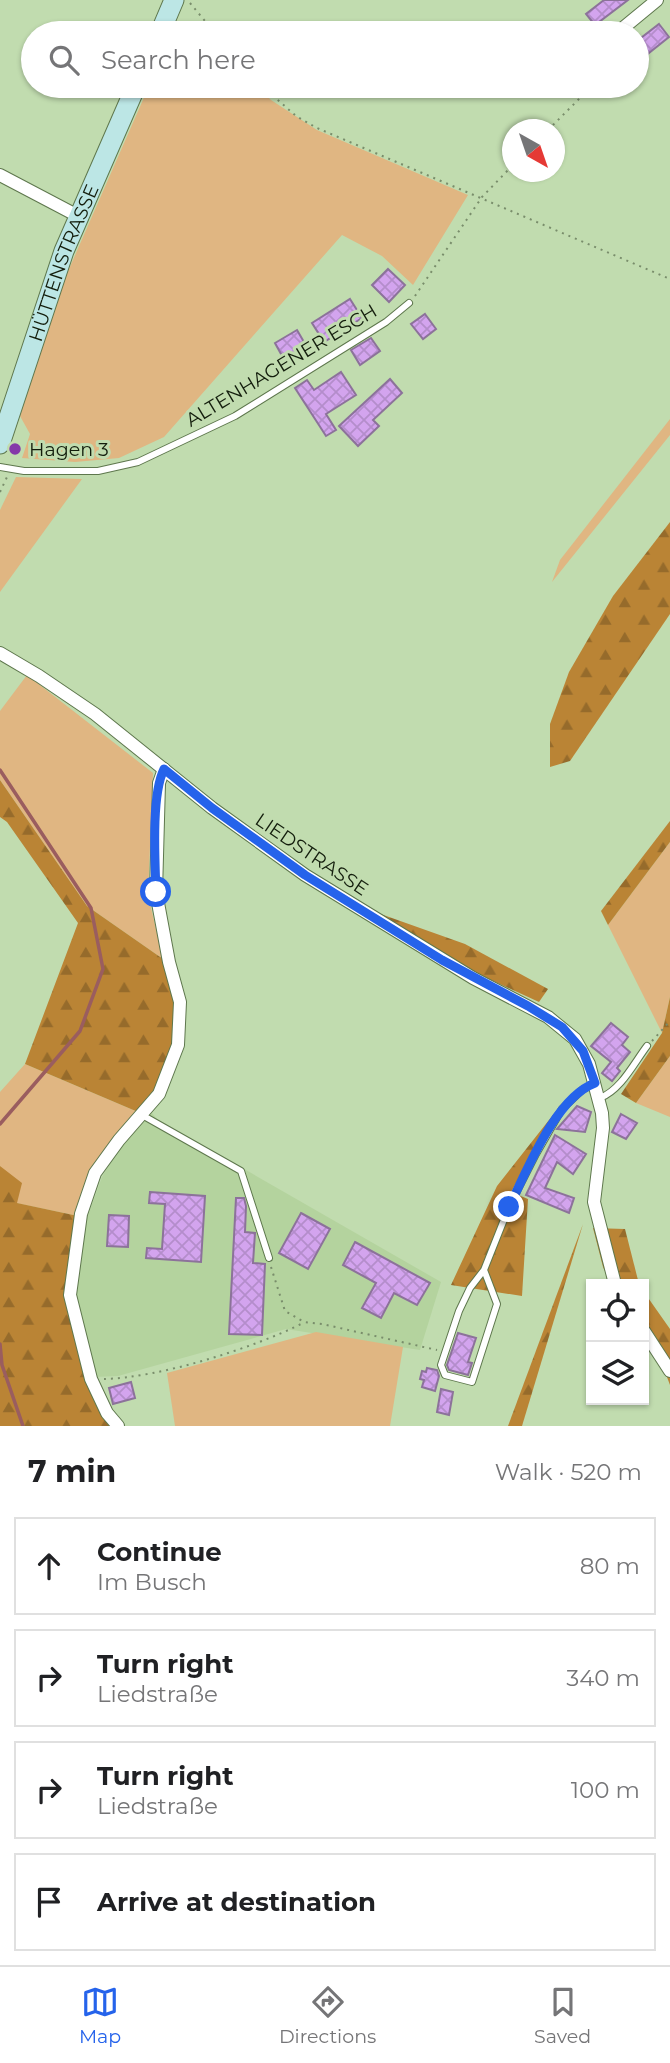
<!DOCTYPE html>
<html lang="en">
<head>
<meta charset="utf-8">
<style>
  body { margin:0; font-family:Montserrat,sans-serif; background:#f6f6f6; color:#202124 }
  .controls { position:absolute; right:21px; bottom:21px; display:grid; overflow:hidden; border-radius:0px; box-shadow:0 2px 5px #0004 }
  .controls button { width:63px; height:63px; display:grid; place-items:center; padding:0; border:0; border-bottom:2px solid #e0e0e0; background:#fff; color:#202124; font:35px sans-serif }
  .compass { position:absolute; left:502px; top:119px; width:63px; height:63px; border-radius:50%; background:#fff; box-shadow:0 2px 5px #0004; rotate:140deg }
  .stop { position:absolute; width:21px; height:21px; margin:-16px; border:5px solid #2563eb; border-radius:50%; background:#fff }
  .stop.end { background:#2563eb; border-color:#fff; box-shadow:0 2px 7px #0008 }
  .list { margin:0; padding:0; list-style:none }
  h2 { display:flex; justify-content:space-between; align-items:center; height:91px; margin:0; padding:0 28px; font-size:30px }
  h2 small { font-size:23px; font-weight:400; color:#757577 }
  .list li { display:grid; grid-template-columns:46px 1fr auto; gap:21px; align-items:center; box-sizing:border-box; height:98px; margin:0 14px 14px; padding:0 14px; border:2px solid #e0e0e0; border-radius:0px }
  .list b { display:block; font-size:26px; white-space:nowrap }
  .list p { margin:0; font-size:23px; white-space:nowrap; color:#757577 }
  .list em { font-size:23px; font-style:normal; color:#757577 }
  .icon { flex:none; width:38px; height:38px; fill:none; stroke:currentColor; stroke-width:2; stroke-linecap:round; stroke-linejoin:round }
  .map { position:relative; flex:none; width:670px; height:1426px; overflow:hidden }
  .search { position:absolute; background:#fff; box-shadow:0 2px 5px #0004; left:21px; right:21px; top:21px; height:77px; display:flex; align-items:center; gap:18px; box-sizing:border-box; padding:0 24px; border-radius:38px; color:#757577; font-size:26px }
  .sheet { height:539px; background:#fff }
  nav { display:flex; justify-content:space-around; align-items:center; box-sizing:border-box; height:98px; border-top:2px solid #e0e0e0; background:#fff; font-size:19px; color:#757577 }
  nav a { display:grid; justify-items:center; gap:4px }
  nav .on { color:#2563eb }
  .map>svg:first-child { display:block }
</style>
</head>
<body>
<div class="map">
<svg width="670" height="1426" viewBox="0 0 670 1426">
  <defs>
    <pattern id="forest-firs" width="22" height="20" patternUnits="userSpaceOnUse" patternTransform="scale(1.75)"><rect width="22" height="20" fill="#ba8435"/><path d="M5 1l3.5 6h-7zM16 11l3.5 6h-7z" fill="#966b2b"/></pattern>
    <pattern id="building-cross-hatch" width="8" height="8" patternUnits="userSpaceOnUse" patternTransform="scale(1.75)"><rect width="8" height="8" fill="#d3a4ee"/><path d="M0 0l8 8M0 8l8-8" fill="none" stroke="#b48dcb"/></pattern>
  </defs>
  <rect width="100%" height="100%" fill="#c1dcaf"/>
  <polygon fill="#b4d39e" points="153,1108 152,1113 157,1119 441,1282 420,1350 286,1329 118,1376 94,1377 75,1293 87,1218 102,1177 122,1142"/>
  <g fill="#e0b682">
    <polygon points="149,86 257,86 271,100 317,130 468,195 413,285 382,256 342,235 164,437 119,458 75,462 22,458 30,434 20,416 62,285"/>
    <polygon points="670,419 670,435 552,582 560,560"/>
    <polygon points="16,477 82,479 0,592 0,510"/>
    <polygon points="27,675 153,773 148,895 163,959 87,906 0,780 0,711"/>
    <polygon points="670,842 670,997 662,1033 608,925"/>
    <polygon points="670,1056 670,1117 636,1103"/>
    <polygon points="25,1064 138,1112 113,1138 78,1216 16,1203 0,1166 0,1092"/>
    <polygon points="316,1332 403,1347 390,1426 175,1426 167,1373"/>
  </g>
  <g fill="url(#forest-firs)">
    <polygon points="670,522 670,614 570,761 550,767 550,724 569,672 613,596"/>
    <polygon points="0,780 87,906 163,959 174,999 173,1043 153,1092 138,1112 25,1064 78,923 7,822 0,817"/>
    <polygon points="670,821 670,842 608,925 601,911"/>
    <polygon points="375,912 465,944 548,989 539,1002 465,968"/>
    <polygon points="670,997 670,1056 636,1103 621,1094 662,1033"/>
    <polygon points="560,1106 511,1192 528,1199 522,1296 451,1285 497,1186"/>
    <polygon points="0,1166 22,1183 17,1203 78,1216 68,1294 114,1426 0,1426"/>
    <polygon points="583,1224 522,1426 508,1426"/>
    <polygon points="593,1228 625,1229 639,1284 611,1284 603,1267"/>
    <polygon points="644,1292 670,1329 670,1385 662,1364 644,1339"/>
  </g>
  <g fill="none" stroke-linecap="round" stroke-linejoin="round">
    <g stroke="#9a5d5f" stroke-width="3.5">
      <polyline points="0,770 91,908 103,969 80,1031 0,1124"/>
      <polyline points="0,1344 2,1365 23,1426"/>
    </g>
  </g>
  <g fill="url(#building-cross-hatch)" stroke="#8c729a" stroke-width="2">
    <polygon points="604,0 628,0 595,25 586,14"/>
    <polygon points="659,24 669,37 644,57 647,61 637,69 637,41"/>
    <polygon points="388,269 405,285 389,302 372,285"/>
    <polygon points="350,299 362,318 324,342 312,323"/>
    <polygon points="425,314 436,329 423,339 411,324"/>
    <polygon points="297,330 308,349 286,363 275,343"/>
    <polygon points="371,338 380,351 360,365 351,350"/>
    <polygon points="341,372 356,395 326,414 336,430 326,436 295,388 307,380 314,390"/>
    <polygon points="390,379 402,393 373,420 379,426 358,446 339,426"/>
    <polygon points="611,1023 628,1037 622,1045 630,1052 617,1068 620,1071 612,1081 602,1073 611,1062 591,1046"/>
    <polygon points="577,1106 591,1112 585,1132 557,1129"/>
    <polygon points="621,1114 637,1123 626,1139 612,1132"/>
    <polygon points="555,1135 586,1154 573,1174 557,1162 545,1188 574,1198 569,1213 526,1195"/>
    <polygon points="150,1192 205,1196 201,1262 146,1258 147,1248 162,1249 165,1204 149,1203"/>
    <polygon points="236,1198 244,1198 246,1206 245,1232 255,1233 253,1263 265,1264 262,1335 229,1334"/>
    <polygon points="301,1213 330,1229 308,1269 279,1253"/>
    <polygon points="109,1215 129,1216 128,1247 107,1246"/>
    <polygon points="355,1242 430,1283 417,1305 394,1293 381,1318 362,1308 376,1283 343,1265"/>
    <polygon points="458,1333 476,1338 468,1362 472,1363 468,1375 449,1370 447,1365"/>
    <polygon points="427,1368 437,1370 439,1376 435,1391 422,1387 424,1380 420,1379 422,1371 426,1372"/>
    <polygon points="131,1382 135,1398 113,1404 109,1388"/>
    <polygon points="441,1389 453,1392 449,1415 437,1412"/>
  </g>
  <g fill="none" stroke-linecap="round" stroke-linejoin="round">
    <g stroke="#5e774d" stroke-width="8">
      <g id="service">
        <polyline points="0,467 24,471 98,471 138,462 235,416 386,322 409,303"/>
        <path d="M600 1098C621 1090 634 1063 647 1046"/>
        <polyline points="142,1115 241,1171 269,1258"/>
        <polyline points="484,1270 497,1304 472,1382 445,1375 441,1365 459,1311 470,1288 484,1270 509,1207 536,1154 562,1109 582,1090 594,1084"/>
      </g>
    </g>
    <g stroke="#5e774d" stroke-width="14">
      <g id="minor">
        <polyline points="617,33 657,0"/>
        <polyline points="0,175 78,216"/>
        <polyline points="0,653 39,676 95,714 212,808 305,875 473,978 548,1017 575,1039 589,1064 602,1113 603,1128 594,1202 615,1284"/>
        <polyline points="644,1331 670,1371"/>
        <polyline points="118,1426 107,1413 91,1379 70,1295 81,1214 95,1173 119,1140 159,1094 178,1045 180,1002 169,962 156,892 159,783 164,769"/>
      </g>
    </g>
    <g stroke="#5e774d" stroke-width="21">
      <g id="secondary">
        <polyline points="160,33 174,0"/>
        <path id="s1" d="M0 444 64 251 136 86"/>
      </g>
    </g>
    <g stroke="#798d6b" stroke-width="2" stroke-dasharray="2 5" stroke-linecap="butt">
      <polyline points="190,3 215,33"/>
      <polyline points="262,86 296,116 317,128 670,279"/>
      <polyline points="548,130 592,86"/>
      <polyline points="415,296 482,197 512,166"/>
      <polyline points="0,492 7,477"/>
      <polyline points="652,1041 670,1021"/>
      <polyline points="271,1267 285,1311 304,1322 322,1324 437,1350"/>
      <path d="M104 1379C158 1378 254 1348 303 1323"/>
    </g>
    <use href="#service" stroke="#fff" stroke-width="6"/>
    <use href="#minor" stroke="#fff" stroke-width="12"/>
    <use href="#secondary" stroke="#bce6e5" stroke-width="19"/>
  </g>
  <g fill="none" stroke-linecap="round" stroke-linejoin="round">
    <path stroke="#2563eb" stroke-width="9" d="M156 892C155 861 151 795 164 769L212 808 305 875 442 960 528 1006 562 1027 583 1051 595 1083C555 1098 527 1171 509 1207"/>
  </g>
  <circle fill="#8538a9" stroke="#c1dcaf" stroke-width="2.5" cx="15" cy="449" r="7"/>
  <g text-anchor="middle" stroke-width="6" stroke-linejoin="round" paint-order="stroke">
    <g font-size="19" fill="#131d0c" stroke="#c1dcaf">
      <text dy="7" stroke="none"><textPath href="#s1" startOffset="192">HÜTTENSTRASSE</textPath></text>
      <text transform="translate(281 365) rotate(-31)" y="7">ALTENHAGENER ESCH</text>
      <text transform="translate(312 854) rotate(34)" y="7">LIEDSTRASSE</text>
    </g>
    <g font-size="19" fill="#131d0c" stroke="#c1dcaf" text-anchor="start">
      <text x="29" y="456">Hagen 3</text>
    </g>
  </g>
</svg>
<div class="controls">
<button><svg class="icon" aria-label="locate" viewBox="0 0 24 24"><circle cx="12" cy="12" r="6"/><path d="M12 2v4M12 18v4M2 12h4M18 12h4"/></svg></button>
<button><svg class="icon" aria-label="layers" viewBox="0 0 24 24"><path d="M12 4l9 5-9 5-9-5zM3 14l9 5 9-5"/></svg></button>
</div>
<svg class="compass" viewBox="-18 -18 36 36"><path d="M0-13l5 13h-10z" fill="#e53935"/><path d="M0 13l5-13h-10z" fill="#757577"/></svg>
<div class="stop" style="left:156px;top:892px"></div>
<div class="stop end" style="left:509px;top:1207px"></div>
<div class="search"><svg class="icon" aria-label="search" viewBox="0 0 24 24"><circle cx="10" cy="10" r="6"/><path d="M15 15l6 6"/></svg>Search here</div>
</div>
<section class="sheet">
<h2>7 min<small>Walk · 520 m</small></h2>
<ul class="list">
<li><svg class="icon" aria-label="ahead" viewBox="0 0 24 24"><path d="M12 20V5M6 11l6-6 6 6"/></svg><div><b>Continue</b><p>Im Busch</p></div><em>80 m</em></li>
<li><svg class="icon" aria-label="right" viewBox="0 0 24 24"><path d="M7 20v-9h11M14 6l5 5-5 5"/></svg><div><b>Turn right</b><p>Liedstraße</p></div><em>340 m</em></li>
<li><svg class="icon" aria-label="right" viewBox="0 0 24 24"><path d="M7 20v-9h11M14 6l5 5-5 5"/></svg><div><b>Turn right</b><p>Liedstraße</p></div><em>100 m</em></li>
<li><svg class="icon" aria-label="arrive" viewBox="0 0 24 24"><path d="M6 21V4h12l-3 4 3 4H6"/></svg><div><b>Arrive at destination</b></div></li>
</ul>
</section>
<nav>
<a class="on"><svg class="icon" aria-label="map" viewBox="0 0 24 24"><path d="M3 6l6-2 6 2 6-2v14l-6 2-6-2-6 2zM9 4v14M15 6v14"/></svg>Map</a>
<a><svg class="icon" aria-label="directions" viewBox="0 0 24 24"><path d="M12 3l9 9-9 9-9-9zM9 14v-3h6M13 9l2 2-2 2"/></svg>Directions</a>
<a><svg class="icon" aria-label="saved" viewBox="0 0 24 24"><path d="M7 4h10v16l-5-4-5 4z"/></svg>Saved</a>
</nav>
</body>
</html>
